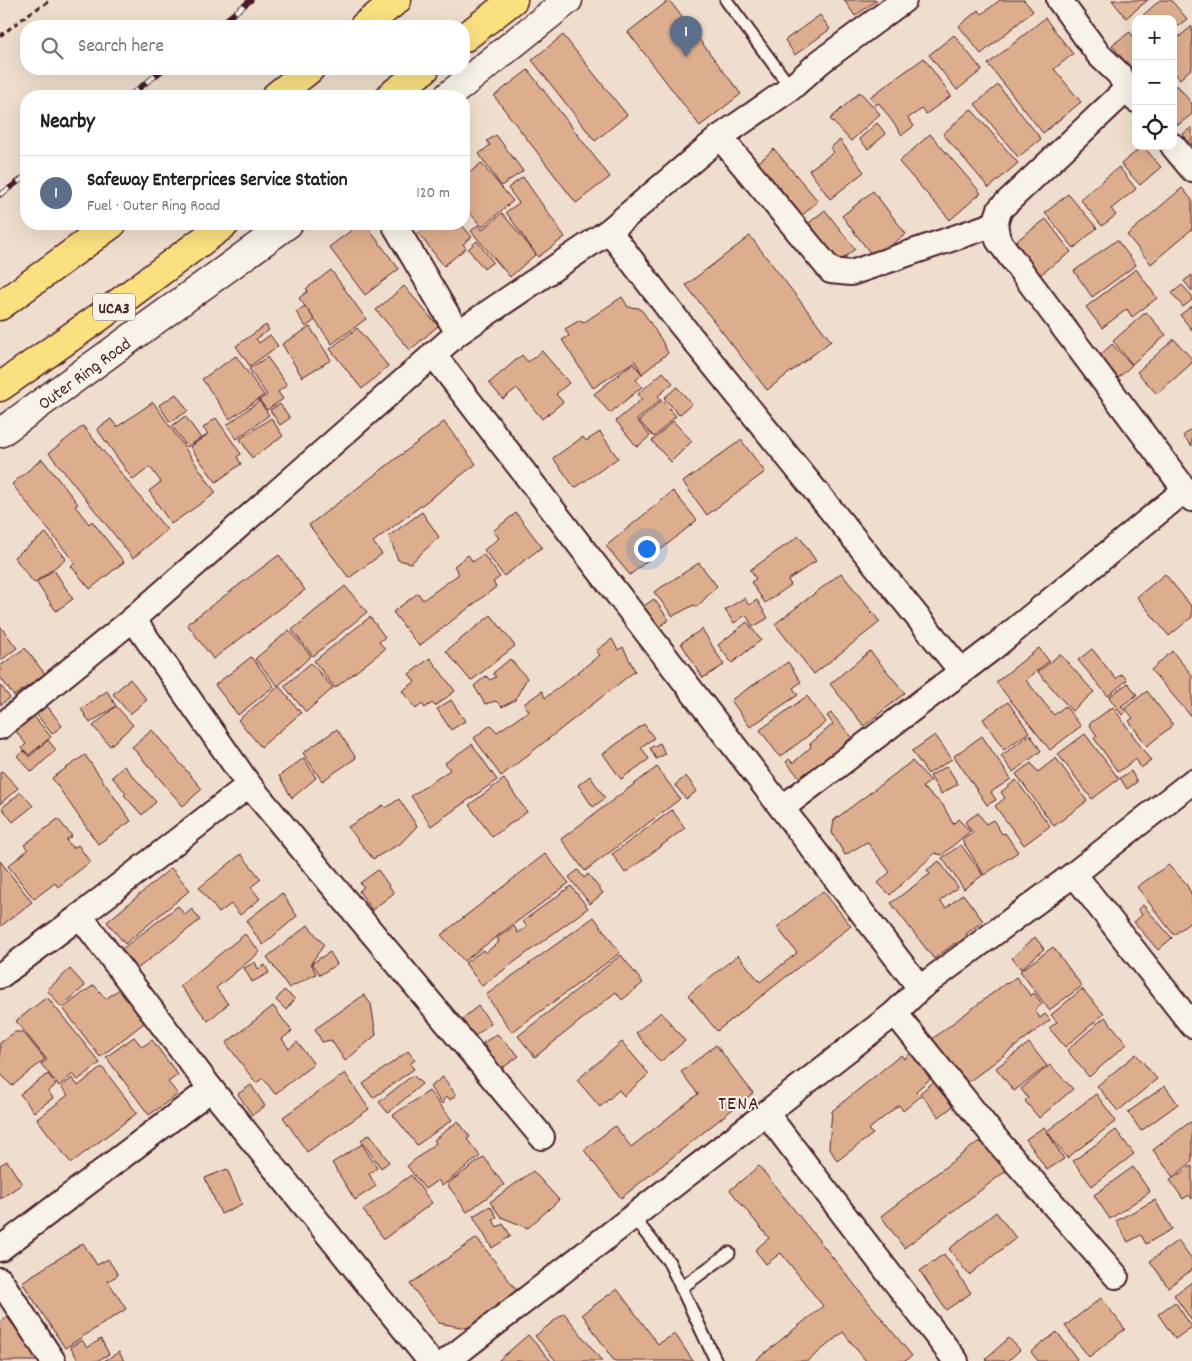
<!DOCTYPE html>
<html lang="en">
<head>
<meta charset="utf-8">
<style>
  body { margin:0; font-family:Dekko,sans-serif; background:#f6f6f6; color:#202124 }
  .controls { position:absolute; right:15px; top:15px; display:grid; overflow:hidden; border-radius:10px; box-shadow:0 5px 20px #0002 }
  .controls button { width:45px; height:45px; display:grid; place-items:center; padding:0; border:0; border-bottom:1px solid #e0e0e0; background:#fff; color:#202124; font:25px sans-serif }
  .you { position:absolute; left:646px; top:548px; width:18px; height:18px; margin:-12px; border:4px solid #fff; border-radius:50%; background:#1a73e8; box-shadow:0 0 0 8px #1a73e833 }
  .badge { display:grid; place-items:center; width:32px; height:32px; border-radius:50%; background:#4a1f2b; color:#fff; font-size:16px; font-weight:700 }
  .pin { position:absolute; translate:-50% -41px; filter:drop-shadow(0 1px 2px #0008) }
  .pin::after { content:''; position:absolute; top:26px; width:18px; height:15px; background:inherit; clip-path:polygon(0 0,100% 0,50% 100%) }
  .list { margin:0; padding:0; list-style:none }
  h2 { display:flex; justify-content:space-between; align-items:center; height:65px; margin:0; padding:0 20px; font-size:21px }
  h2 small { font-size:16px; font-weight:400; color:#757577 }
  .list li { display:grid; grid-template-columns:32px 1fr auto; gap:15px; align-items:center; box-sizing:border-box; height:75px; padding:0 20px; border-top:1px solid #e0e0e0 }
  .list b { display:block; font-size:19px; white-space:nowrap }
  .list p { margin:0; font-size:16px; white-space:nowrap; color:#757577 }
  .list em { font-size:16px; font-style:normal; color:#757577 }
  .icon { flex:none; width:28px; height:28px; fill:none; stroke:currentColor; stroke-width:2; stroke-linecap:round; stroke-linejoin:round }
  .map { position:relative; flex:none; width:1192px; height:1361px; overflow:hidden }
  .search { position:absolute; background:#fff; box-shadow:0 5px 20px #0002; left:20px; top:20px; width:450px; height:55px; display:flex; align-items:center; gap:12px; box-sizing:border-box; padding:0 18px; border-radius:20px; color:#757577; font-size:19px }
  .panel { position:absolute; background:#fff; box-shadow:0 5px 20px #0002; left:20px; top:90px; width:450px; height:140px; border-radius:20px }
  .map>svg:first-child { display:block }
</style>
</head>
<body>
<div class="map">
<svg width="1192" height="1361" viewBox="0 0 1192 1361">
  <rect width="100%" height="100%" fill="#efdecd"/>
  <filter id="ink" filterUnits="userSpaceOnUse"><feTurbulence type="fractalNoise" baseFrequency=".02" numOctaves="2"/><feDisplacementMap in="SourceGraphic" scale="10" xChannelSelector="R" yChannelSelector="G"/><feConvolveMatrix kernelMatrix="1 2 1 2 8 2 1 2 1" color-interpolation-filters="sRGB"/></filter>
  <g filter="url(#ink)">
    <g fill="#ddae8e" stroke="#4a1f2b">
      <polygon points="669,0 741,94 700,126 628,32"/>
      <polygon points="844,0 877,0 855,16"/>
      <polygon points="1000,0 1024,0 1033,11 981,54 959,26 978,10 982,14"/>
      <polygon points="1112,0 1148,0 1126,18"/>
      <polygon points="1160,0 1171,0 1187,19 1173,30 1173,19 1139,19"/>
      <polygon points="820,15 830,29 795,55 785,40"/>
      <polygon points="1045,18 1073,54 1054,69 1081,102 1043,133 988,64"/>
      <polygon points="1192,26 1192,68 1180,79 1173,71 1173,42"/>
      <polygon points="1130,32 1136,40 1136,64 1130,69 1112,45"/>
      <polygon points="563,35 627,115 595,141 532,60"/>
      <polygon points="954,35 982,70 957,90 929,55"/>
      <polygon points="924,58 951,96 926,114 922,109 908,118 914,126 902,135 879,103 876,105 870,97"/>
      <polygon points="528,70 610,177 576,203 494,96"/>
      <polygon points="998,85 1041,139 1018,157 975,104"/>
      <polygon points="1177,85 1192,104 1192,114 1178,125 1173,119 1173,88"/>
      <polygon points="860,92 880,114 851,141 830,119"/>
      <polygon points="971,109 1018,163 989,188 943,134"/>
      <polygon points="877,123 886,134 868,149 859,139"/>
      <polygon points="1192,127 1192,146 1183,134"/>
      <polygon points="930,134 981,193 950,220 899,162"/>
      <polygon points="496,135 523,171 501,186 479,154 490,145 487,141"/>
      <polygon points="840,140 864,172 830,199 809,170 834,152 830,148"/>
      <polygon points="1143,146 1161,167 1140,185 1121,164"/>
      <polygon points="774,149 818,201 797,220 752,168"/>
      <polygon points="481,163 513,201 482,227 464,206 464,178"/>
      <polygon points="1119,167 1136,189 1111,209 1116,215 1102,226 1080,199"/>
      <polygon points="523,177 565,237 538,257 506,212 519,203 508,188"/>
      <polygon points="1182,188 1192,200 1192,229 1151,264 1127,235"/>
      <polygon points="873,191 906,234 874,258 842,216"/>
      <polygon points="1068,194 1097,228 1074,248 1045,213"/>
      <polygon points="825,210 855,249 835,265 804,227"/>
      <polygon points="502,213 536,254 510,277 471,231 478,225 482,230"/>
      <polygon points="1046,219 1071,252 1037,277 1012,244"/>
      <polygon points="360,224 365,224 399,269 365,295 329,247"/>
      <polygon points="430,224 461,224 472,237 463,244 466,248 444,266 418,233"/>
      <polygon points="750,236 831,341 767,390 686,285"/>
      <polygon points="1117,240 1136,265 1092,297 1074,271"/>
      <polygon points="477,241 493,262 484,269 468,249"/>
      <polygon points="1136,269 1157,298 1132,317 1127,309 1102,328 1086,307"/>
      <polygon points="331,270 366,319 332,344 299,298 308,291 306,289"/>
      <polygon points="1192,275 1192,291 1184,281"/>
      <polygon points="1182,285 1192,296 1192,300 1183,307 1172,293"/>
      <polygon points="404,286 438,326 410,350 376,310"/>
      <polygon points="622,297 628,307 639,308 643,312 662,341 668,353 642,374 635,361 593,388 562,340 569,336 565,329 580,320 583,323"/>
      <polygon points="305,306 315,320 306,327 296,312"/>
      <polygon points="1192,306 1192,330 1180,315"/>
      <polygon points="1146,312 1166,335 1132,364 1113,341"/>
      <polygon points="266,325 269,330 256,339 259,343 270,335 278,346 250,366 236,346"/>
      <polygon points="310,327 331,360 302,377 282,344"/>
      <polygon points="357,328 388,366 362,389 330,349"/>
      <polygon points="1174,339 1192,359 1192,363 1157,394 1137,372"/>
      <polygon points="1112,344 1132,365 1116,380 1096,359"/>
      <polygon points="542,351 569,383 556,394 563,402 542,419 517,388 503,399 489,383 522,355 528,362"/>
      <polygon points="236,356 264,395 230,419 202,379"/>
      <polygon points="267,357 287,385 278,392 283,399 267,410 259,400 267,395 249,369"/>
      <polygon points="633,363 642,374 636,380 642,387 610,413 594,394"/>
      <polygon points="663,372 673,383 658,396 661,399 637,420 650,436 637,447 616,421 642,399 638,394"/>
      <polygon points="677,387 692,404 679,415 664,398"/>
      <polygon points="176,394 188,411 170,422 159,405"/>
      <polygon points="662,400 676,416 654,437 639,421"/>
      <polygon points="259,401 269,415 237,439 227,425"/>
      <polygon points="153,402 216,493 171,524 149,491 161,482 150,467 133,480 97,429 111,419 117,427"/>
      <polygon points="280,404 290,418 280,425 270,410"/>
      <polygon points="185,416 201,438 187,447 172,426"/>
      <polygon points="216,418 241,454 237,457 241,464 216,482 190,447 208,434 203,428"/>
      <polygon points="271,418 283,436 252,458 240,439"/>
      <polygon points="673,421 692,441 671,462 652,441"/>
      <polygon points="444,422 476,464 373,542 382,554 349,578 309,525"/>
      <polygon points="83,426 167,530 133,558 49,453"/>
      <polygon points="1192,428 1192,446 1183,436"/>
      <polygon points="600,432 618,458 575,488 553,458 583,437 586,441"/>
      <polygon points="741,440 765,472 707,515 683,482"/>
      <polygon points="42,459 78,504 75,506 89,524 92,521 124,562 90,589 71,566 75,563 12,484"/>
      <polygon points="673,491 697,520 630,575 606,546"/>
      <polygon points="422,512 439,537 411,563 398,560 389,536"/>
      <polygon points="516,513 542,547 504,576 484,550 499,538 493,531"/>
      <polygon points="46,533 66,559 34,583 14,557"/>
      <polygon points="799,536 816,561 788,580 791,585 765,603 751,582 756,579 750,570"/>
      <polygon points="483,554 500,577 493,582 496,587 419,646 393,612 418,593 423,600 459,574 454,566 468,555 473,562"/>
      <polygon points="279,555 305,590 213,659 187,624"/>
      <polygon points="699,563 717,586 697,607 694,605 673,616 654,592"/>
      <polygon points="54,570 73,599 56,611 36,582"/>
      <polygon points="841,573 880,622 814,674 775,624"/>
      <polygon points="1165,574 1192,607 1192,617 1169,636 1137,597"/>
      <polygon points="345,586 367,612 313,656 292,630"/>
      <polygon points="744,598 749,605 757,600 768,618 753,627 746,615 734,623 725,610"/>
      <polygon points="654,599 669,620 656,629 641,608"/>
      <polygon points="491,615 515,646 471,681 446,651"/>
      <polygon points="370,617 385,637 379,642 385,649 335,688 314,661"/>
      <polygon points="747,622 761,640 732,663 718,645"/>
      <polygon points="0,626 17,648 0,661"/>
      <polygon points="702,629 724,665 703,678 681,643"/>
      <polygon points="289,630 311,656 278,686 255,659"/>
      <polygon points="612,639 618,650 623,647 635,671 501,776 474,738 491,725 497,732 529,711 524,704 542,691 545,698 600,655 596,651"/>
      <polygon points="25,648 45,674 14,696 0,677 0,666"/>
      <polygon points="1039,648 1049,661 1026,680 1054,715 1065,706 1081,726 1050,750 996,682"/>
      <polygon points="1092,649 1116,679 1122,674 1127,680 1108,696 1078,660"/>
      <polygon points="870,651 905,693 864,726 830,684"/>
      <polygon points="1172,651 1192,675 1192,715 1191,716 1151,670"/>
      <polygon points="1060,654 1094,692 1072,711 1038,672"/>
      <polygon points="251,657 274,686 238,715 215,685"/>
      <polygon points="430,658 455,691 435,706 432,703 425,708 422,704 416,709 402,691 415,682 409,674"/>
      <polygon points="510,659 527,678 515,700 502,707 496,701 485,704 474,686 486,676 490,680 496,677 493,673"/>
      <polygon points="788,662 801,682 793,688 798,695 750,727 731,700"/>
      <polygon points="311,663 333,688 306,712 284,686"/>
      <polygon points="130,679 147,700 130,714 113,694"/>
      <polygon points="1128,683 1137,695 1121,706 1126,712 1122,715 1109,697"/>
      <polygon points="0,685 10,698 0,705"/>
      <polygon points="279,686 301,713 261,747 238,720"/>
      <polygon points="107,691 116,706 90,723 81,709"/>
      <polygon points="1147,691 1173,725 1147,746 1129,721 1133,718 1125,708"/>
      <polygon points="807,696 826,722 780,757 760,730"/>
      <polygon points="451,700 465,721 451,730 437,709"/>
      <polygon points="1008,702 1029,732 1004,750 983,719"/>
      <polygon points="45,703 62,726 52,734 34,711"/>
      <polygon points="116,706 133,725 110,746 93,726"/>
      <polygon points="1113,707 1151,761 1141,768 1136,759 1118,772 1094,738 1097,736 1089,724"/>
      <polygon points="831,713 852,737 802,780 786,762 789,759 793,763 811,747 810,744 833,724 827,716"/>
      <polygon points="33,715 51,737 29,755 22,748 26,744 15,730"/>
      <polygon points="644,724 654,738 641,747 649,759 621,779 603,754"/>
      <polygon points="337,729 356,758 322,781 303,753"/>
      <polygon points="152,730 202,789 183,806 132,747"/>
      <polygon points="1030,734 1041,751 1013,772 1001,756"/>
      <polygon points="1085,734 1119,779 1092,799 1058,754"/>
      <polygon points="935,735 952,759 928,774 912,751"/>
      <polygon points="982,736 1011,779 991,792 996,800 987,805 954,756"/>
      <polygon points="48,740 56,750 32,772 17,756 24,751 29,757"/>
      <polygon points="660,743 665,754 656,759 650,748"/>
      <polygon points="472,744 497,780 431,826 411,796 450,770 445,763"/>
      <polygon points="85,755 131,821 98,844 52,778"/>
      <polygon points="304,758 316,778 292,798 279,776"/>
      <polygon points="1056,758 1087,801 1054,826 1016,774 1031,763 1038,772"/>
      <polygon points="912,761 931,781 922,787 943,805 953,824 958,819 970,831 942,855 935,853 890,895 878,883 890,872 867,842 845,855 832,833 834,820"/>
      <polygon points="124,766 156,802 142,815 124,795 126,793 112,777"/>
      <polygon points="947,766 958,784 941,794 930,776"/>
      <polygon points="657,767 680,799 585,871 561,839"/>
      <polygon points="2,771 18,788 0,804 0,773"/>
      <polygon points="1131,771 1137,782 1127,789 1120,778"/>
      <polygon points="590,776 605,798 593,807 578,785"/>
      <polygon points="686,776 697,791 686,799 675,785"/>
      <polygon points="504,779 527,812 492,837 469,805"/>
      <polygon points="1016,780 1050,826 1024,845 995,806 1005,798 1001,792"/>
      <polygon points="21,792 33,806 13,822 2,808"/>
      <polygon points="399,799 417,826 401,843 373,859 348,827 383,805 386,808"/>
      <polygon points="672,810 685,828 625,873 612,854"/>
      <polygon points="978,813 986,824 993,820 1002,834 1005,833 1018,852 984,875 962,840 973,833 965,822"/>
      <polygon points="58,819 72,836 66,840 73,848 78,845 90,862 58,887 55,883 34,899 8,866 28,850 24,845"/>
      <polygon points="961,845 983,875 964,889 942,858"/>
      <polygon points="241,854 261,879 251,887 260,899 240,915 231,904 219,913 199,888"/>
      <polygon points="545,854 569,883 464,961 441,935"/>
      <polygon points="0,861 32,902 1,926 0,924"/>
      <polygon points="939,861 958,887 940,901 946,908 963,894 983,921 966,934 970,940 959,948 955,943 934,959 891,903 930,874 927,870"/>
      <polygon points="1168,865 1185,882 1192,895 1192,921 1174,935 1137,887"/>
      <polygon points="171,868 190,890 125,944 107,922"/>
      <polygon points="378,870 394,893 372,910 359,891 364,887 360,883"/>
      <polygon points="578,870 584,878 588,874 603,893 590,904 569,877"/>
      <polygon points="571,886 588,908 482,986 465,963 483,950 485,953 499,942 497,938 514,926 518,933 527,927 523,921"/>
      <polygon points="823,891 851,926 717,1031 688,995 738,955 760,982 797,953 777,927"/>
      <polygon points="282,893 297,916 263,945 246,921"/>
      <polygon points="1143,905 1172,938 1158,950 1134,922 1142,915 1138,909"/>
      <polygon points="178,906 185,915 192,909 200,920 133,972 118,952"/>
      <polygon points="594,917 620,953 512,1032 486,995"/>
      <polygon points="308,925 324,945 311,963 316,974 289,988 267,957"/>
      <polygon points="245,934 260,952 216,988 228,1004 208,1021 180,986"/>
      <polygon points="1035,937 1044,949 1021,969 1012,958"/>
      <polygon points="1053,947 1082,986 1049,1010 1020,971"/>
      <polygon points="330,952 337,964 320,975 312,963"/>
      <polygon points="621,955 643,983 622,1000 616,992 535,1057 518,1036"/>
      <polygon points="255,962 258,969 265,965 269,973 252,982 244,968"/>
      <polygon points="70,969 85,986 61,1007 47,990"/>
      <polygon points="1016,977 1031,996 1034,993 1042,1004 1035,1010 1040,1018 1045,1014 1050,1020 962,1087 928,1042 1006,983 1007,984"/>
      <polygon points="94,985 106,999 123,986 148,1020 100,1057 63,1008"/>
      <polygon points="1082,989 1104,1014 1065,1047 1049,1028 1057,1022 1051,1015"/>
      <polygon points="284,990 295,999 286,1010 276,1000"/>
      <polygon points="364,995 371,1004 376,1035 345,1061 331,1040 322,1042 315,1029"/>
      <polygon points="47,997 100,1063 78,1080 73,1074 59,1086 41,1064 47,1060 16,1021"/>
      <polygon points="273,1006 292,1031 282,1039 289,1049 297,1042 314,1064 275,1094 263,1078 256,1083 226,1043"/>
      <polygon points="478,1006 491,1023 475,1036 462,1019"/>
      <polygon points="661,1012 685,1041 660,1062 636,1033"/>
      <polygon points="1105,1017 1127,1044 1089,1077 1067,1050"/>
      <polygon points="15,1032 23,1032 45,1059 12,1086 0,1073 0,1043"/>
      <polygon points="497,1034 519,1056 501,1069 483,1043"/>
      <polygon points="134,1037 142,1047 152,1040 178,1075 168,1082 178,1094 149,1115 106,1057"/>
      <polygon points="622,1042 649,1074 624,1096 619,1090 600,1107 577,1080"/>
      <polygon points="1029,1043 1047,1066 1014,1091 996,1068"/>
      <polygon points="716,1045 753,1093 621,1198 584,1150 615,1126 631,1147 698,1094 681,1072"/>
      <polygon points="917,1047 938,1072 916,1091 921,1096 903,1111 899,1105 868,1130 873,1134 837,1161 829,1147 832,1111 901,1055 904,1059"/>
      <polygon points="408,1051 415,1060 410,1064 414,1069 373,1098 363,1084"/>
      <polygon points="1136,1054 1157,1079 1118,1111 1097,1086"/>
      <polygon points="1050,1065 1073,1089 1039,1118 1025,1101 1028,1098 1021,1089"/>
      <polygon points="102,1067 137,1113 71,1163 37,1119 68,1095 61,1087 72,1078 78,1086"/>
      <polygon points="345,1073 369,1109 307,1152 283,1117"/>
      <polygon points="48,1074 56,1085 48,1091 53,1098 34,1112 20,1094"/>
      <polygon points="413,1075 422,1084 388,1113 379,1102"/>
      <polygon points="942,1075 961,1100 939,1117 920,1093"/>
      <polygon points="443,1077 456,1095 450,1100 447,1096 443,1100 445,1102 442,1104 430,1087"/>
      <polygon points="251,1085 265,1106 252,1115 238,1094"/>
      <polygon points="1165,1086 1178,1104 1141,1131 1128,1112"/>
      <polygon points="429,1091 452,1120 417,1145 393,1115"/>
      <polygon points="1096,1094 1116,1121 1067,1158 1047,1131"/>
      <polygon points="458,1121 470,1137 467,1139 480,1156 442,1186 438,1180 425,1189 407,1166 436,1143 434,1140"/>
      <polygon points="1190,1122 1192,1124 1192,1162 1173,1177 1153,1150"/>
      <polygon points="1044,1127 1064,1159 1047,1170 1026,1139"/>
      <polygon points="1116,1130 1134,1154 1092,1186 1073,1161"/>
      <polygon points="370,1134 389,1162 381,1168 361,1140"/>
      <polygon points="978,1142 999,1146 1014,1165 904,1248 881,1216"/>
      <polygon points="362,1144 377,1168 369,1174 376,1186 355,1200 332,1163"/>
      <polygon points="484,1157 504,1185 467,1212 447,1184"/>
      <polygon points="7,1161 22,1184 0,1199 0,1165"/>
      <polygon points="759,1166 912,1356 905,1361 866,1361 843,1332 808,1361 755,1361 823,1306 781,1253 766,1264 755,1250 769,1238 730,1190"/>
      <polygon points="1192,1166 1192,1199 1189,1195 1183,1199 1170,1180"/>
      <polygon points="1133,1167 1150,1192 1110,1219 1094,1195"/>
      <polygon points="227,1169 242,1204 221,1214 205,1178"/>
      <polygon points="533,1171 559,1200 528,1228 501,1217 490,1202"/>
      <polygon points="411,1175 432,1203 384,1239 363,1210"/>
      <polygon points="1155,1200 1172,1229 1146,1244 1141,1235 1128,1242 1116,1221"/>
      <polygon points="490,1206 497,1217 493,1220 497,1227 503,1224 511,1236 492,1248 473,1216"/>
      <polygon points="996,1212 1016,1238 969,1275 949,1249"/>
      <polygon points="477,1238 520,1295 486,1320 466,1328 439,1323 410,1284"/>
      <polygon points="1178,1240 1192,1259 1192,1270 1168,1287 1150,1261"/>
      <polygon points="83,1243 97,1265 108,1259 118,1275 108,1281 126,1309 65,1348 22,1282"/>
      <polygon points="944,1254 971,1293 946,1310 920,1271"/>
      <polygon points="1192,1282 1192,1321 1174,1295"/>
      <polygon points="617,1289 658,1344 675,1334 693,1361 614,1361 582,1314"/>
      <polygon points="1101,1298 1125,1329 1089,1357 1065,1326"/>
      <polygon points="1175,1302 1192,1327 1175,1339 1158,1314"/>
      <polygon points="564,1313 602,1361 556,1361 535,1336"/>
      <polygon points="7,1317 41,1361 0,1361 0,1323"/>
      <polygon points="1057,1332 1077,1359 1075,1361 1038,1361 1031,1352"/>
      <polygon points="528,1335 551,1361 498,1361"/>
      <polygon points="1009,1338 1020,1350 1008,1361 987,1361 985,1359"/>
      <polygon points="101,1339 109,1354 97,1361 79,1361 70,1347 82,1340 87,1348"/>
      <polygon points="119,1352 124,1361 104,1361"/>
    </g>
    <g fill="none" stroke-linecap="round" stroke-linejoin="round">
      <g stroke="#4a1f2b" stroke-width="15">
        <g id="service">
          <polyline points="726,0 791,88"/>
          <polyline points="632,1216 669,1262 716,1361"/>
          <polyline points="681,1288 729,1253"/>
        </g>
      </g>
      <g stroke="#4a1f2b" stroke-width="28">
        <g id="minor">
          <polyline points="1059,0 1099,55 1119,74 1127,89 1136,100"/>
          <polyline points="1127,89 1000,209 995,224 998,240 1192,499"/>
          <polyline points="720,137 831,271 851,273 995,224"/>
          <polyline points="1173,146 1192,169"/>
          <polyline points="394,224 458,333"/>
          <polyline points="609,231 674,316 962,672"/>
          <polyline points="433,354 920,988"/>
          <polyline points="133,619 249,785 542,1137"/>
          <polyline points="0,727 133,619 458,333 609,231 720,137 791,88 820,62 904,0"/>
          <polyline points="249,785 80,916 211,1089 430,1361"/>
          <polyline points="782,808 994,647 1185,490"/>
          <polyline points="1074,874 1192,1025"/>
          <polyline points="0,976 80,916"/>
          <polyline points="895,1013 1000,1144 1116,1276"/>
          <polyline points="766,1113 956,1361"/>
          <polyline points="0,1249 211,1089"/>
          <polyline points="0,1280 53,1361"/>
          <polyline points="447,1361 895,1013 920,988 1074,874 1192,782"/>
        </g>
      </g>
      <g stroke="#4a1f2b" stroke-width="31">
        <g id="secondary">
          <polyline points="448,96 568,0"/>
          <polyline points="0,433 288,224"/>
        </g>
      </g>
      <g stroke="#4a1f2b" stroke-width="31">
        <g id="primary">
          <polyline points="364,26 397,0"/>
          <polyline points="464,38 513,0"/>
          <polyline points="276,96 310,69"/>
          <polyline points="390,96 425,69"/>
          <polyline points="0,306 112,224"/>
          <polyline points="0,387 98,318 225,224"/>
        </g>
      </g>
      <polyline stroke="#4a1f2b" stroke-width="3" stroke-dasharray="5 4" stroke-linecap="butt" points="0,36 30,13 51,0"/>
      <use href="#service" stroke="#f7f3e8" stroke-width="11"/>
      <use href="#minor" stroke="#f7f3e8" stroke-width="24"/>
      <use href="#secondary" stroke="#f7f3e8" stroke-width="28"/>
      <use href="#primary" stroke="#fbe080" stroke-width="28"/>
      <g stroke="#4a1f2b" stroke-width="5.5">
        <g id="rail">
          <polyline points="218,26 251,0"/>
          <polyline points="129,96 164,69"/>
          <polyline points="0,195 26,176"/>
        </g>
      </g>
      <use href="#rail" stroke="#f7f3e8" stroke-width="4" stroke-dasharray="11" stroke-linecap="butt"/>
    </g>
  </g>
  <g text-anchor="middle" stroke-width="4" stroke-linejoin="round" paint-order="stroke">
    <rect fill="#f7f3e8" stroke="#7e5f64" stroke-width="1" x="93" y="293.5" width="42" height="27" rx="4"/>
    <g font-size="16" font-weight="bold" fill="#4a1f2b">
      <text x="114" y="313">UCA3</text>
    </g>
    <g font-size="18" fill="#4a1f2b" stroke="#f7f3e8">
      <text transform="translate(84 373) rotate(-36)" y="6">Outer Ring Road</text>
    </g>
    <g font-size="20" letter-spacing="1" fill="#4a1f2b" stroke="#f7f3e8">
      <text x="739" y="1109">TENA</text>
    </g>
  </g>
</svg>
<div class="controls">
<button>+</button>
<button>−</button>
<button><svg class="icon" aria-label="locate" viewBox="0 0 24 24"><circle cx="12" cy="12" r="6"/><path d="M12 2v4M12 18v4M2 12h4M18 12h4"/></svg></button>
</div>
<div class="you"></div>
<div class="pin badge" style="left:686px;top:57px;background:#5c6f8a">1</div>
<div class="search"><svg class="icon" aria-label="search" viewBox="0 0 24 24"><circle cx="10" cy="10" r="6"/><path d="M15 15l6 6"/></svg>Search here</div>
<section class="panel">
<h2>Nearby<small></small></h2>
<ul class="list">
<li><span class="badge" style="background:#5c6f8a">1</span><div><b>Safeway Enterprices Service Station</b><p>Fuel · Outer Ring Road</p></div><em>120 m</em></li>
</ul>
</section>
</div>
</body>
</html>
